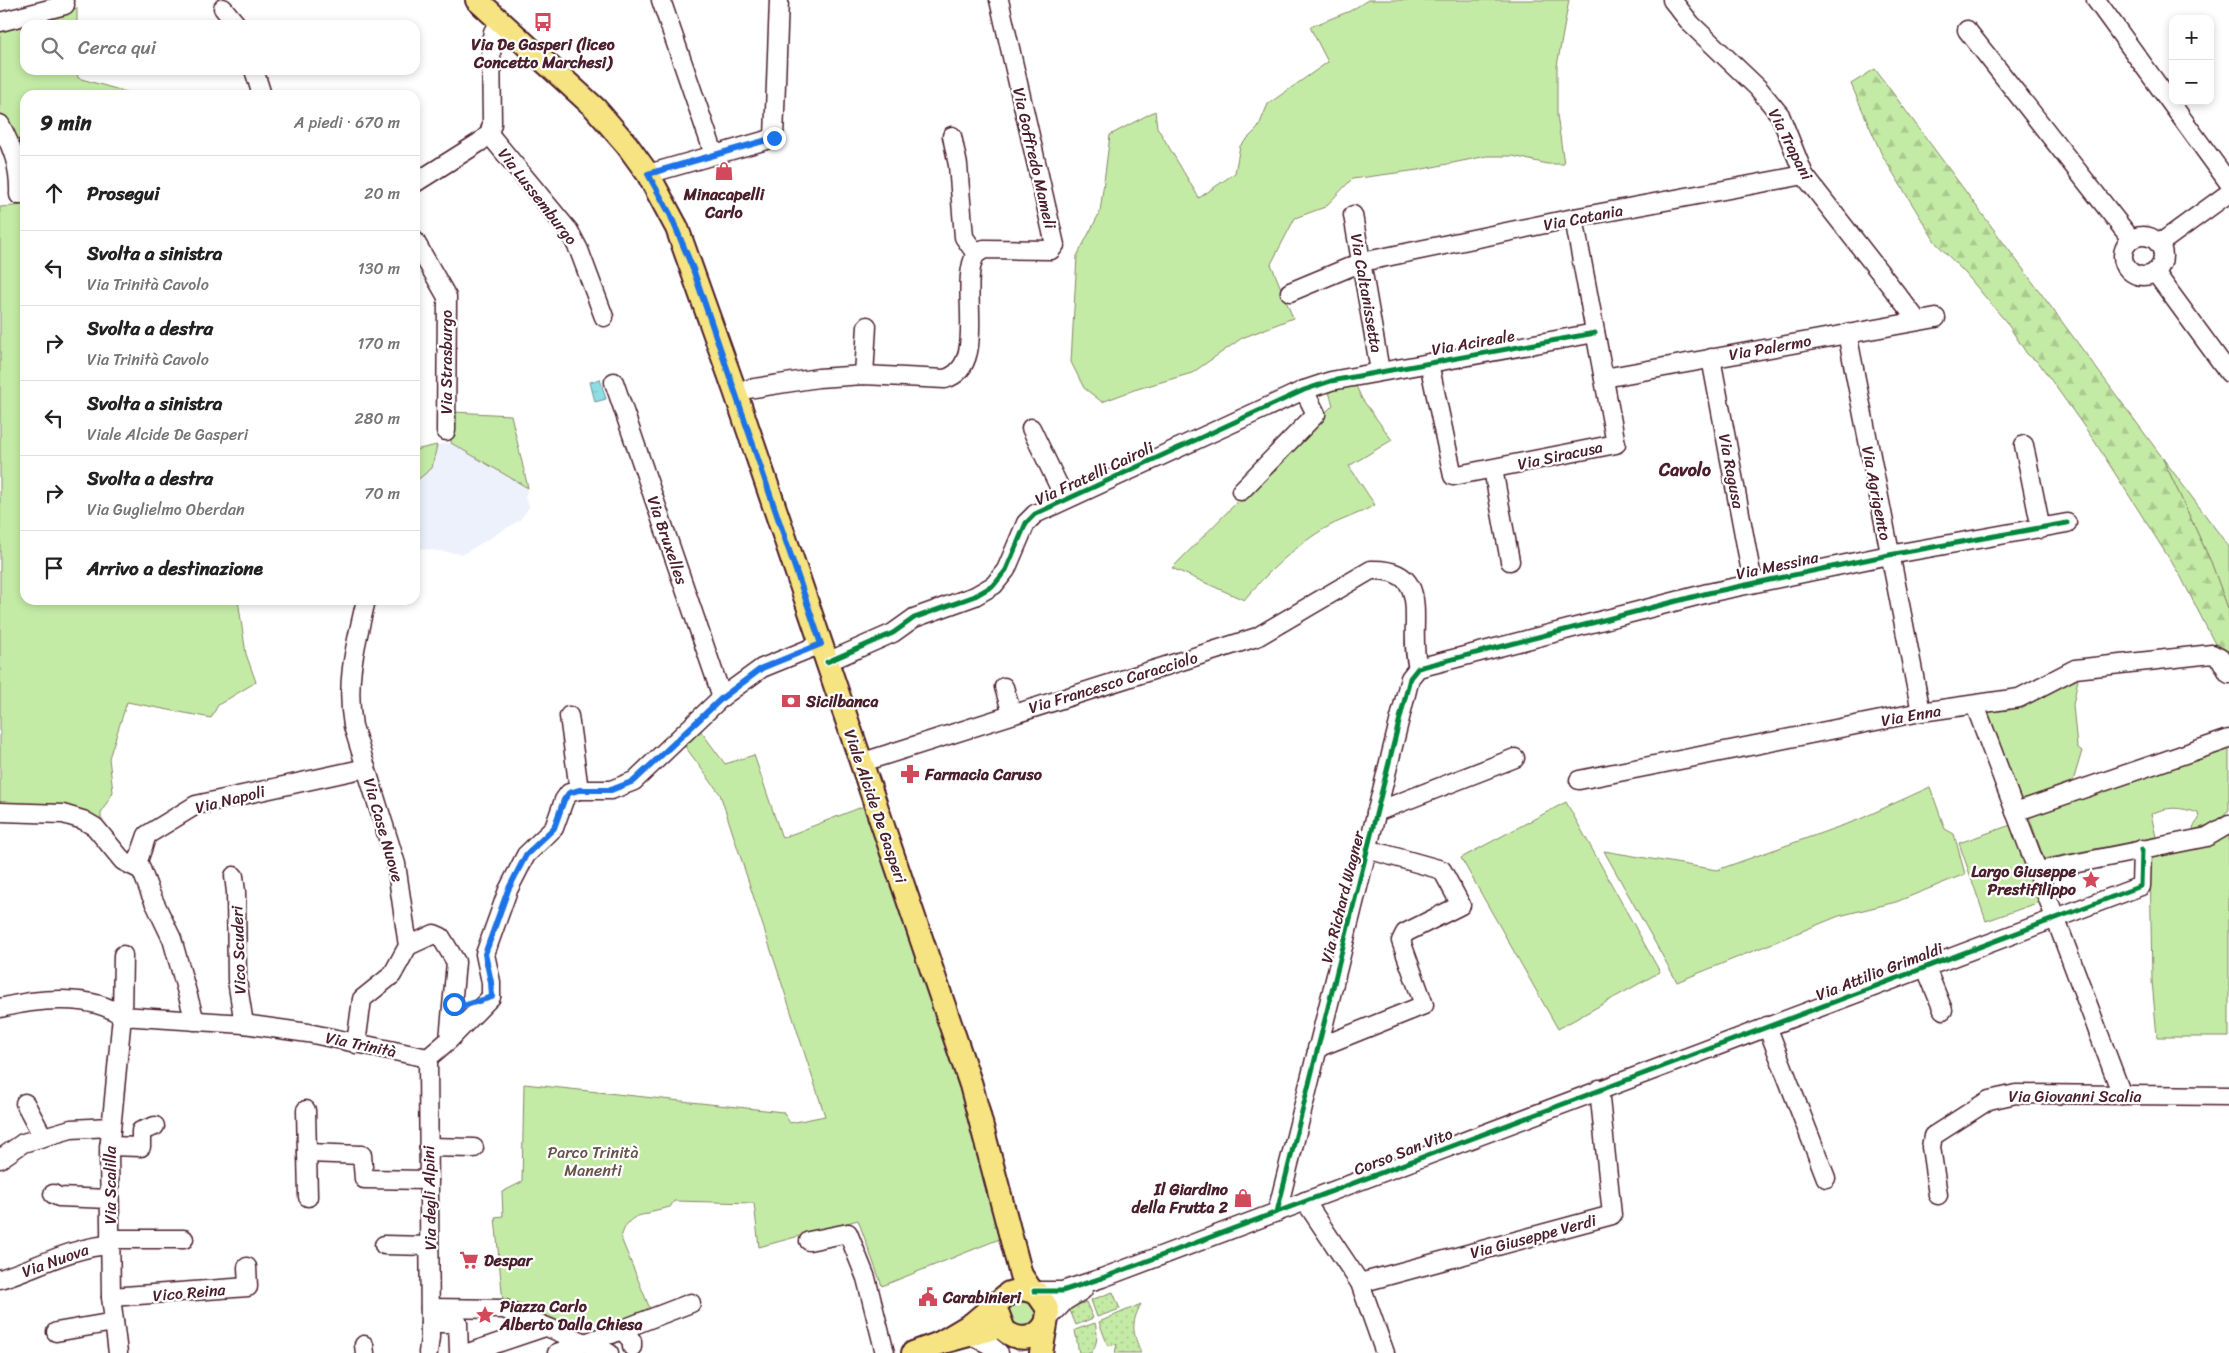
<!DOCTYPE html>
<html lang="it">
<head>
<meta charset="utf-8">
<style>
  body { margin:0; font-family:Sriracha,sans-serif; background:#f2f2f2; color:#222 }
  .controls { position:absolute; right:15px; top:15px; display:grid; overflow:hidden; border-radius:10px; box-shadow:0 2px 8px #0003 }
  .controls button { width:45px; height:45px; display:grid; place-items:center; padding:0; border:0; border-bottom:1px solid #e0e0e0; background:#fff; color:#222; font:25px sans-serif }
  .stop { position:absolute; width:15px; height:15px; margin:-11px; border:4px solid #1a73e8; border-radius:50%; background:#fff }
  .stop.end { background:#1a73e8; border-color:#fff; box-shadow:0 1px 5px #0008 }
  .list { margin:0; padding:0; list-style:none }
  h2 { display:flex; justify-content:space-between; align-items:center; height:65px; margin:0; padding:0 20px; font-size:21px }
  h2 small { font-size:16px; font-weight:400; color:#767676 }
  .list li { display:grid; grid-template-columns:32px 1fr auto; gap:15px; align-items:center; box-sizing:border-box; height:75px; padding:0 20px; border-top:1px solid #e0e0e0 }
  .list b { display:block; font-size:19px; white-space:nowrap }
  .list p { margin:0; font-size:16px; white-space:nowrap; color:#767676 }
  .list em { font-size:16px; font-style:normal; color:#767676 }
  .icon { flex:none; width:28px; height:28px; fill:none; stroke:currentColor; stroke-width:2; stroke-linecap:round; stroke-linejoin:round }
  .map { position:relative; flex:none; width:2229px; height:1353px; overflow:hidden }
  .search { position:absolute; background:#fff; box-shadow:0 2px 8px #0003; left:20px; top:20px; width:400px; height:55px; display:flex; align-items:center; gap:12px; box-sizing:border-box; padding:0 18px; border-radius:15px; color:#767676; font-size:19px }
  .panel { position:absolute; background:#fff; box-shadow:0 2px 8px #0003; left:20px; top:90px; width:400px; height:515px; border-radius:15px }
  .map>svg:first-child { display:block }
</style>
</head>
<body>
<div class="map">
<svg width="2229" height="1353" viewBox="0 0 2229 1353">
  <defs>
    <pattern id="forest-firs" width="22" height="20" patternUnits="userSpaceOnUse" patternTransform="scale(1.25)"><rect width="22" height="20" fill="#c4eba6"/><path d="M5 1l3.5 6h-7zM16 11l3.5 6h-7z" fill="#aac98f"/></pattern>
    <pattern id="garden-dots" width="8" height="8" patternUnits="userSpaceOnUse" patternTransform="scale(1.25)"><rect width="8" height="8" fill="#c4eba6"/><path d="M2 2h.1M6 6h.1" fill="none" stroke="#aac98f" stroke-width="1.8" stroke-linecap="round"/></pattern>
    <pattern id="water-ripples" width="26" height="14" patternUnits="userSpaceOnUse" patternTransform="scale(1.25)"><rect width="26" height="14" fill="#8ddee4"/><path d="M2 4q2-2 4 0t4 0M15 11q2-2 4 0t4 0" fill="none" stroke="#7bbec4"/></pattern>
  </defs>
  <rect width="100%" height="100%" fill="#fff"/>
  <filter id="ink" filterUnits="userSpaceOnUse"><feTurbulence type="fractalNoise" baseFrequency=".02" numOctaves="2"/><feDisplacementMap in="SourceGraphic" scale="10" xChannelSelector="R" yChannelSelector="G"/><feConvolveMatrix kernelMatrix="1 2 1 2 8 2 1 2 1" color-interpolation-filters="sRGB"/></filter>
  <g filter="url(#ink)">
    <polygon fill="#ecf1fc" points="451,443 528,488 525,499 530,506 520,520 463,554 415,548 415,482 432,468 437,445"/>
    <g fill="#c4eba6" stroke="#878568">
      <polygon points="1368,0 1569,0 1557,66 1557,115 1564,164 1547,164 1513,156 1487,156 1418,170 1352,179 1325,207 1295,218 1271,264 1293,318 1242,338 1192,373 1134,390 1102,402 1084,388 1071,362 1077,256 1100,212 1110,135 1155,111 1157,127 1199,198 1235,173 1240,146 1258,128 1268,104 1328,62 1310,27 1350,11"/>
      <polygon points="77,8 77,25 25,25 25,70 77,70 78,78 137,95 25,95 25,153 0,112 0,29"/>
      <path d="M25 205V600H238L246 654 256 682 218 705 211 718 127 702 109 758 113 792 101 813V822C72 800 35 805 0 805V207Z"/>
      <path d="M1335 386H1356L1362 399 1392 440 1349 466 1375 505C1358 515 1338 520 1322 530 1293 548 1266 574 1244 600L1172 568 1333 405 1328 389Z"/>
      <polygon points="453,412 511,415 528,488 451,443"/>
      <polygon points="437,445 432,468 415,482 415,450"/>
      <polygon points="2162,457 2229,547 2229,611 2211,562"/>
      <polygon points="2078,679 2073,705 2077,747 2082,751 2073,781 2021,800 1988,712 2010,710 2030,703"/>
      <path d="M700 730 725 764 754 755 782 838 867 805 949 1051 1002 1238 882 1286 858 1220 759 1247 754 1203 674 1201 670 1207 652 1211 649 1214C633 1215 625 1222 621 1238L650 1309 605 1327 579 1318 574 1328 503 1302 495 1217 503 1216 502 1192 522 1182 524 1084 783 1112 790 1123 825 1116 720 794 684 745Z"/>
      <path d="M2229 747V810L2214 823 2194 830 2193 827 2199 819 2198 813C2180 807 2168 806 2151 814L2156 837 2044 859 2029 817Z"/>
      <polygon points="1930,787 1945,829 1954,834 1965,874 1896,902 1839,916 1677,982 1604,851 1717,870 1858,820"/>
      <polygon points="1566,802 1660,972 1558,1029 1461,858"/>
      <polygon points="2011,825 2040,902 1986,921 1959,843"/>
      <polygon points="2229,835 2229,1037 2157,1037 2152,981 2150,856 2212,844"/>
      <polygon points="1018,1298 1032,1301 1038,1315 1033,1326 1016,1329 1006,1310"/>
    </g>
    <polygon fill="url(#forest-firs)" stroke="#878568" points="1875,69 2162,457 2211,562 2229,611 2229,652 2215,644 2181,577 2095,442 2039,363 2027,354 2007,323 1966,274 1936,243 1882,155 1851,84"/>
    <g fill="url(#garden-dots)" stroke="#878568">
      <polygon points="1113,1292 1120,1309 1097,1317 1091,1300"/>
      <polygon points="1086,1302 1093,1318 1076,1325 1069,1308"/>
      <path d="M1141 1304C1130 1325 1133 1332 1141 1353H1115L1117 1344 1108 1346 1099 1322Z"/>
      <path d="M1095 1323C1098 1334 1098 1343 1091 1353H1079L1075 1330Z"/>
    </g>
    <polygon fill="url(#water-ripples)" stroke="#72929a" points="600,379 606,399 595,402 590,382"/>
    <g fill="none" stroke-linecap="round" stroke-linejoin="round">
      <g stroke="#4a1f2b" stroke-width="21">
        <g id="minor">
          <polyline points="661,0 714,154"/>
          <polyline points="1672,0 1691,24 1758,88 1780,115 1804,175 1917,320"/>
          <polyline points="2096,0 2229,183"/>
          <polyline points="223,8 237,25"/>
          <polyline points="0,22 65,5"/>
          <polyline points="1967,30 2131,239"/>
          <polyline points="254,70 262,95"/>
          <path d="M0 124C13 149 20 167 19 195"/>
          <polyline points="489,134 569,231 579,250 604,317"/>
          <polyline points="952,136 958,165 964,237 976,254"/>
          <polyline points="648,174 774,138 779,0"/>
          <polyline points="415,183 480,142 489,134 492,124 491,41 493,32 500,22"/>
          <polyline points="1353,215 1380,371"/>
          <circle cx="2143" cy="256" r="20"/>
          <polyline points="415,241 447,297 446,431"/>
          <polyline points="2159,244 2229,193"/>
          <polyline points="2155,272 2229,373"/>
          <polyline points="1290,292 1362,262 1574,218 1804,175"/>
          <polyline points="1847,333 1921,712"/>
          <polyline points="1711,358 1753,583"/>
          <polyline points="1429,363 1453,476 1616,444 1574,218"/>
          <polyline points="864,375 867,326"/>
          <polyline points="1604,378 1936,318"/>
          <polyline points="614,382 722,697"/>
          <path d="M735 391 818 378 864 375 945 379C990 366 957 284 976 254L984 249 1051 250 1055 245 999 0"/>
          <polyline points="1031,428 1065,499"/>
          <polyline points="2024,445 2041,529"/>
          <polyline points="1493,469 1510,561"/>
          <polyline points="1241,491 1316,414 1304,390"/>
          <polyline points="827,662 893,633 914,618 975,596 994,585 1006,570 1026,523 1035,514 1304,390 1331,381 1595,333"/>
          <polyline points="1004,687 1012,714"/>
          <polyline points="1975,705 2122,1095"/>
          <polyline points="569,716 579,790"/>
          <path d="M860 763 1257 637 1371 570C1436 568 1406 626 1418 668"/>
          <polyline points="1579,780 1921,712 2019,698 2075,669 2212,654 2220,658 2229,674"/>
          <polyline points="0,812 63,814 83,820 95,827 123,861 141,870"/>
          <polyline points="1376,812 1515,758"/>
          <polyline points="2015,812 2229,739"/>
          <polyline points="2038,871 2207,837 2229,824"/>
          <polyline points="234,876 236,892 237,980 244,1024"/>
          <polyline points="1925,966 1943,1010"/>
          <polyline points="491,997 491,982 485,954 508,890 526,855 554,828 564,800 569,793 579,790 611,790 634,781 722,697 762,668 821,644"/>
          <path d="M0 1008C35 999 92 993 122 1016"/>
          <polyline points="122,1016 244,1024 308,1033 428,1058 449,1040 456,962 441,937 434,934 408,946"/>
          <polyline points="195,1021 172,939 151,895 138,861 147,835 196,805 366,768"/>
          <polyline points="1767,1026 1826,1178"/>
          <polyline points="449,1040 491,997"/>
          <path d="M356 1044 362 999 392 975 408 946 396 864 353 726C345 680 356 644 366 600"/>
          <polyline points="1317,1048 1424,1005 1401,941 1405,933 1461,905 1442,870 1367,849"/>
          <polyline points="428,1058 430,1337 428,1353"/>
          <polyline points="25,1103 43,1137"/>
          <polyline points="306,1110 308,1197"/>
          <polyline points="109,1146 141,1147 141,1131 155,1126"/>
          <polyline points="429,1147 474,1148"/>
          <polyline points="307,1153 362,1155 364,1179 429,1180"/>
          <polyline points="0,1159 23,1143 71,1129 110,1127"/>
          <polyline points="53,1194 59,1197 109,1199"/>
          <polyline points="1938,1195 1931,1147 1933,1136 1989,1100 2016,1094 2229,1096"/>
          <polyline points="1305,1201 1360,1283 1385,1353"/>
          <polyline points="1277,1212 1410,678 1418,668 1708,593 1889,555 2067,523"/>
          <polyline points="110,1239 184,1239"/>
          <polyline points="809,1241 848,1233 866,1278 885,1353"/>
          <polyline points="384,1245 429,1246"/>
          <path d="M0 1279C36 1268 72 1247 110 1245"/>
          <polyline points="1360,1283 1612,1215 1599,1089"/>
          <polyline points="1034,1291 1062,1291 1102,1278 2141,886 2142,849"/>
          <polyline points="111,1297 248,1287 247,1267"/>
          <polyline points="430,1308 504,1309 609,1353"/>
          <polyline points="1046,1321 1065,1301 1083,1290"/>
          <polyline points="430,1323 458,1323 459,1353"/>
          <polyline points="618,1331 691,1303"/>
          <polyline points="56,1332 114,1322"/>
          <polyline points="612,1334 618,1331 624,1332 632,1341 632,1347"/>
          <polyline points="970,1335 988,1344 999,1353"/>
          <polyline points="364,1345 365,1353"/>
          <polyline points="118,1353 111,1297 109,1151 122,1016 123,955"/>
          <polyline points="468,1353 545,1327"/>
          <polyline points="557,1353 613,1333"/>
        </g>
      </g>
      <g stroke="#4a1f2b" stroke-width="26">
        <g id="major">
          <polyline points="477,0 595,108 627,145 648,174 677,228 735,391 971,1085 1021,1275 1031,1290"/>
          <path d="M998 1314 1004 1330C1018 1342 1035 1340 1045 1325"/>
          <polyline points="940,1343 972,1324 1009,1293 1023,1289 1037,1293 1046,1306 1048,1313 1041,1353"/>
          <polyline points="913,1353 940,1343 1002,1326"/>
        </g>
      </g>
      <use href="#minor" stroke="#fff" stroke-width="18"/>
      <use href="#major" stroke="#f6e381" stroke-width="22"/>
      <g stroke="#fff" stroke-width="8">
        <g id="cycleway">
          <polyline points="827,662 893,633 914,618 975,596 994,585 1006,570 1026,523 1035,514 1304,390 1331,381 1595,333"/>
          <polyline points="1277,1212 1410,678 1418,668 1708,593 1889,555 2067,523"/>
          <polyline points="1034,1291 1062,1291 1102,1278 2141,886 2142,849"/>
        </g>
      </g>
      <use href="#cycleway" stroke="#00873e" stroke-width="5"/>
    </g>
  </g>
  <g fill="none" stroke-linecap="round" stroke-linejoin="round" filter="url(#ink)">
    <polyline stroke="#1a73e8" stroke-width="6" points="454,1004 453,1009 492,997 491,982 485,954 508,890 526,855 554,828 564,800 569,793 579,790 611,790 634,781 722,698 762,668 821,644 693,269 670,214 648,174 774,138"/>
  </g>
  <defs>
    <g id="bus-bare" transform="scale(1.5)"><path d="M-5-6H5V4H4V6H2V4H-2V6H-4V4H-5ZM-3.5-4V0h7V-4ZM-3.5 1.2v1.5H-2V1.2ZM2 1.2v1.5H3.5V1.2Z" fill="#d1495b" stroke="#fff" stroke-width="2.5" paint-order="stroke"/></g>
    <g id="shop-bare" transform="scale(1.5)"><path d="M-5-2.5h2.3a2.7 3.5 0 0 1 5.4 0H5L5.5 6h-11ZM-1.5-2.5h3a1.5 2.3 0 0 0-3 0Z" fill="#d1495b" stroke="#fff" stroke-width="2.5" paint-order="stroke"/></g>
    <g id="bank-bare" transform="scale(1.5)"><path d="M-6-4H6V4H-6ZM0-2.3a2.3 2.3 0 1 0 0 4.6a2.3 2.3 0 1 0 0-4.6Z" fill="#d1495b" stroke="#fff" stroke-width="2.5" paint-order="stroke"/></g>
    <g id="pharmacy-bare" transform="scale(1.5)"><path d="M-2-6h4v4h4v4h-4v4h-4v-4h-4v-4h4Z" fill="#d1495b" stroke="#fff" stroke-width="2.5" paint-order="stroke"/></g>
    <g id="sight-bare" transform="scale(1.5)"><path d="M0-6L1.8-2.2L6-1.7L2.9 1.2L3.7 5.4L0 3.3L-3.7 5.4L-2.9 1.2L-6-1.7L-1.8-2.2Z" fill="#d1495b" stroke="#fff" stroke-width="2.5" paint-order="stroke"/></g>
    <g id="supermarket-bare" transform="scale(1.5)"><path d="M-6-5.5h2.5l.6 2H6L4.5 2H-2.5L-4.4-4H-6ZM-1.5 3.2a1.3 1.3 0 1 0 .1 0ZM3 3.2a1.3 1.3 0 1 0 .1 0Z" fill="#d1495b" stroke="#fff" stroke-width="2.5" paint-order="stroke"/></g>
    <g id="civic-bare" transform="scale(1.5)"><path d="M-.6-6.5H3V-4.5H.6V-3L4-1V1h2V6H-6V1h2V-1L-.6-3ZM-1.2 2.5V6h2.4V2.5Z" fill="#d1495b" stroke="#fff" stroke-width="2.5" paint-order="stroke"/></g>
  </defs>
  <g fill-rule="evenodd">
    <use href="#bus-bare" x="543" y="22"/>
    <use href="#shop-bare" x="724" y="171"/>
    <use href="#bank-bare" x="791" y="701"/>
    <use href="#pharmacy-bare" x="910" y="774"/>
    <use href="#sight-bare" x="2091" y="880"/>
    <use href="#shop-bare" x="1243" y="1198"/>
    <use href="#supermarket-bare" x="469" y="1260"/>
    <use href="#civic-bare" x="928" y="1297"/>
    <use href="#sight-bare" x="485" y="1315"/>
  </g>
  <g text-anchor="middle" stroke-width="4.5" stroke-linejoin="round" paint-order="stroke">
    <g font-size="16" font-weight="bold" fill="#4a1f2b" stroke="#fff" text-anchor="start">
      <text x="543" y="50" text-anchor="middle">Via De Gasperi (liceo<tspan x="543" dy="18">Concetto Marchesi)</tspan></text>
      <text x="724" y="200" text-anchor="middle">Minacapelli<tspan x="724" dy="18">Carlo</tspan></text>
      <text x="806" y="707">Sicilbanca</text>
      <text x="925" y="780">Farmacia Caruso</text>
      <text x="2076" y="877" text-anchor="end">Largo Giuseppe<tspan x="2076" dy="18">Prestifilippo</tspan></text>
      <text x="1228" y="1195" text-anchor="end">Il Giardino<tspan x="1228" dy="18">della Frutta 2</tspan></text>
      <text x="484" y="1266">Despar</text>
      <text x="943" y="1303">Carabinieri</text>
      <text x="500" y="1312">Piazza Carlo<tspan x="500" dy="18">Alberto Dalla Chiesa</tspan></text>
    </g>
    <g font-size="16" fill="#4a1f2b" stroke="#fff">
      <text transform="translate(1791 144) rotate(63)" y="6">Via Trapani</text>
      <text transform="translate(1035 158) rotate(77)" y="6">Via Goffredo Mameli</text>
      <text transform="translate(538 196) rotate(52)" y="6">Via Lussemburgo</text>
      <text transform="translate(1583 217) rotate(-11)" y="6">Via Catania</text>
      <text transform="translate(1367 293) rotate(80)" y="6">Via Caltanissetta</text>
      <text transform="translate(1473 342) rotate(-10)" y="6">Via Acireale</text>
      <text transform="translate(1770 347) rotate(-10)" y="6">Via Palermo</text>
      <text transform="translate(446 362) rotate(-90)" y="6">Via Strasburgo</text>
      <text transform="translate(1560 455) rotate(-12)" y="6">Via Siracusa</text>
      <text transform="translate(1732 471) rotate(79)" y="6">Via Ragusa</text>
      <text transform="translate(1094 473) rotate(-25)" y="6">Via Fratelli Cairoli</text>
      <text transform="translate(1877 493) rotate(79)" y="6">Via Agrigento</text>
      <text transform="translate(668 540) rotate(71)" y="6">Via Bruxelles</text>
      <text transform="translate(1777 565) rotate(-12)" y="6">Via Messina</text>
      <text transform="translate(1113 682) rotate(-17)" y="6">Via Francesco Caracciolo</text>
      <text transform="translate(1911 715) rotate(-10)" y="6">Via Enna</text>
      <text transform="translate(230 799) rotate(-14)" y="6">Via Napoli</text>
      <text transform="translate(876 806) rotate(71)" y="6">Viale Alcide De Gasperi</text>
      <text transform="translate(384 830) rotate(74)" y="6">Via Case Nuove</text>
      <text transform="translate(1342 897) rotate(-76)" y="6">Via Richard Wagner</text>
      <text transform="translate(238 950) rotate(-92)" y="6">Vico Scuderi</text>
      <text transform="translate(1879 971) rotate(-21)" y="6">Via Attilio Grimaldi</text>
      <text transform="translate(361 1044) rotate(12)" y="6">Via Trinità</text>
      <text x="2075" y="1102">Via Giovanni Scalia</text>
      <text transform="translate(1403 1151) rotate(-21)" y="6">Corso San Vito</text>
      <text transform="translate(110 1185) rotate(-90)" y="6">Via Scalilla</text>
      <text transform="translate(429 1198) rotate(-91)" y="6">Via degli Alpini</text>
      <text transform="translate(1533 1236) rotate(-15)" y="6">Via Giuseppe Verdi</text>
      <text transform="translate(55 1260) rotate(-20)" y="6">Via Nuova</text>
      <text transform="translate(189 1292) rotate(-5)" y="6">Vico Reina</text>
    </g>
    <g font-size="16" fill="#68524a" stroke="#fff">
      <text x="593" y="1158">Parco Trinità<tspan x="593" dy="18">Manenti</tspan></text>
    </g>
    <g font-size="18" font-weight="bold" fill="#4a1f2b" stroke="#fff">
      <text x="1685" y="476">Cavolo</text>
    </g>
  </g>
</svg>
<div class="controls">
<button>+</button>
<button>−</button>
</div>
<div class="stop" style="left:454px;top:1004px"></div>
<div class="stop end" style="left:774px;top:138px"></div>
<div class="search"><svg class="icon" aria-label="search" viewBox="0 0 24 24"><circle cx="10" cy="10" r="6"/><path d="M15 15l6 6"/></svg>Cerca qui</div>
<section class="panel">
<h2>9 min<small>A piedi · 670 m</small></h2>
<ul class="list">
<li><svg class="icon" aria-label="ahead" viewBox="0 0 24 24"><path d="M12 20V5M6 11l6-6 6 6"/></svg><div><b>Prosegui</b></div><em>20 m</em></li>
<li><svg class="icon" aria-label="left" viewBox="0 0 24 24"><path d="M17 20v-9H6M10 6l-5 5 5 5"/></svg><div><b>Svolta a sinistra</b><p>Via Trinità Cavolo</p></div><em>130 m</em></li>
<li><svg class="icon" aria-label="right" viewBox="0 0 24 24"><path d="M7 20v-9h11M14 6l5 5-5 5"/></svg><div><b>Svolta a destra</b><p>Via Trinità Cavolo</p></div><em>170 m</em></li>
<li><svg class="icon" aria-label="left" viewBox="0 0 24 24"><path d="M17 20v-9H6M10 6l-5 5 5 5"/></svg><div><b>Svolta a sinistra</b><p>Viale Alcide De Gasperi</p></div><em>280 m</em></li>
<li><svg class="icon" aria-label="right" viewBox="0 0 24 24"><path d="M7 20v-9h11M14 6l5 5-5 5"/></svg><div><b>Svolta a destra</b><p>Via Guglielmo Oberdan</p></div><em>70 m</em></li>
<li><svg class="icon" aria-label="arrive" viewBox="0 0 24 24"><path d="M6 21V4h12l-3 4 3 4H6"/></svg><div><b>Arrivo a destinazione</b></div></li>
</ul>
</section>
</div>
</body>
</html>
